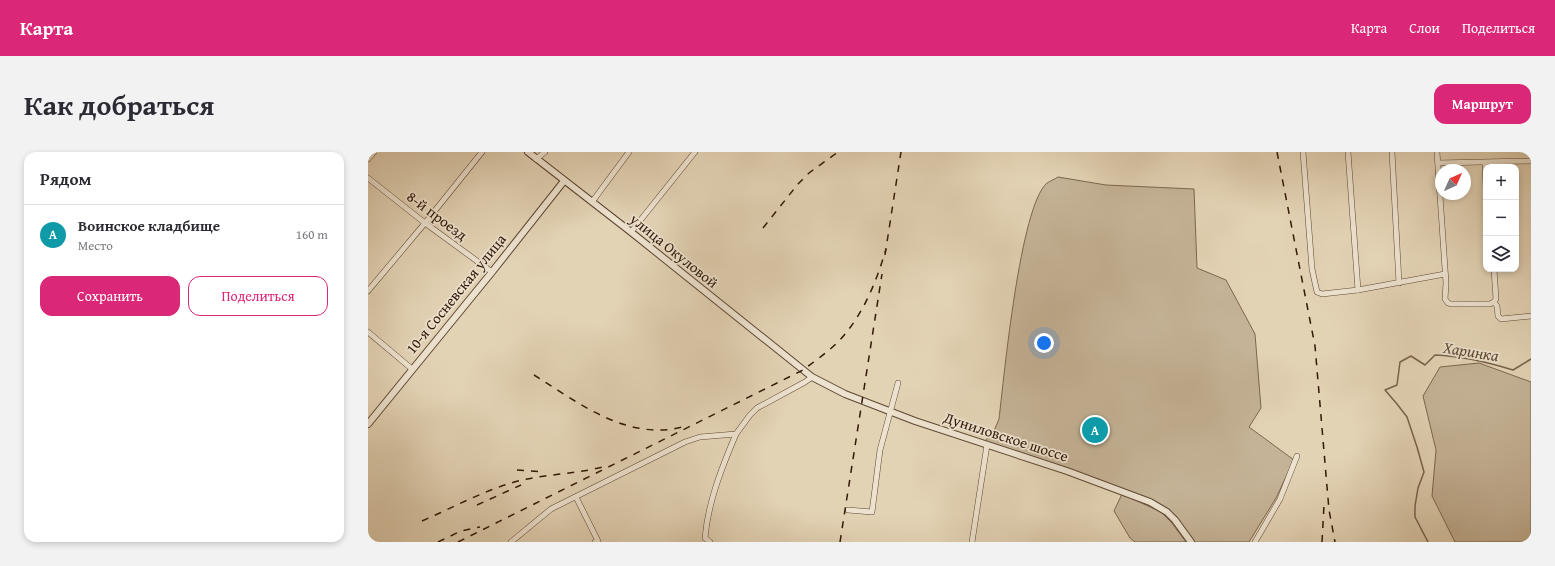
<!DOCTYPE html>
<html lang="ru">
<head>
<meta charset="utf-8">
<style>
  body { margin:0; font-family:"Gentium Book Plus",serif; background:#f2f2f3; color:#2b2b33 }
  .controls { position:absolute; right:12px; top:12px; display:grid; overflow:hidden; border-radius:8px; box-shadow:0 2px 6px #0003 }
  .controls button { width:36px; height:36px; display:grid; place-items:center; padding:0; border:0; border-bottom:1px solid #e1e1e2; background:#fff; color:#2b2b33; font:20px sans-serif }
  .compass { position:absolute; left:1067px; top:12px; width:36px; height:36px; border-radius:50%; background:#fff; box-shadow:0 2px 6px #0003; rotate:45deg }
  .you { position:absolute; left:676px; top:191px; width:14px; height:14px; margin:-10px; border:3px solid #fff; border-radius:50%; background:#1a73e8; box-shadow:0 0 0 6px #1a73e833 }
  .badge { display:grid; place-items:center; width:26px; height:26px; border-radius:50%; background:#db2777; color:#fff; font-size:13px; font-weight:700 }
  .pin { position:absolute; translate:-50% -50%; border:2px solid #fff; box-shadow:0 1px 4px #0006 }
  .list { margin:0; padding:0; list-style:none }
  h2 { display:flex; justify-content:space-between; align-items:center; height:52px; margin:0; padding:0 16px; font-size:17px }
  h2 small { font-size:13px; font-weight:400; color:#7c7c81 }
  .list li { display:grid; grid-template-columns:26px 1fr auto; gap:12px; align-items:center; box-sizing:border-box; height:60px; padding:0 16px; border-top:1px solid #e1e1e2 }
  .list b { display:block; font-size:15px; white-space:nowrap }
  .list p { margin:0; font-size:13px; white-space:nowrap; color:#7c7c81 }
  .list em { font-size:13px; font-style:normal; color:#7c7c81 }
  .actions { display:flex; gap:8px; padding:12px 16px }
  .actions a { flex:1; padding:9px 0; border:1px solid #db2777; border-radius:12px; text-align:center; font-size:14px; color:#db2777 }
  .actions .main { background:#db2777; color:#fff }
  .icon { flex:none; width:22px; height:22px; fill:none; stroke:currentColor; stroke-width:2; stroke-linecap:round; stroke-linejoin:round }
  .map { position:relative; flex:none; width:1163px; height:390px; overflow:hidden; border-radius:12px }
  header { display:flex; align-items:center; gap:24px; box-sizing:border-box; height:56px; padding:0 20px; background:#db2777; color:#fff }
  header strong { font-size:19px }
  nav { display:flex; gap:22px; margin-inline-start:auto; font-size:14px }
  .intro { display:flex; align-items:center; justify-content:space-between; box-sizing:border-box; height:96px; padding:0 24px }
  h1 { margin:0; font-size:28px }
  .button { padding:10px 18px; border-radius:12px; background:#db2777; color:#fff; font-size:14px; font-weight:700 }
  main { display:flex; gap:24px; padding:0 24px }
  aside { flex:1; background:#fff; border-radius:12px; box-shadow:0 2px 6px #0003 }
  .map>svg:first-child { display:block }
</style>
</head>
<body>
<header>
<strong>Карта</strong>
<nav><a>Карта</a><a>Слои</a><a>Поделиться</a></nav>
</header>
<div class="intro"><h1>Как добраться</h1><a class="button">Маршрут</a></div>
<main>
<aside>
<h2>Рядом<small></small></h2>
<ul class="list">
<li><span class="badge" style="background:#0f9aa8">A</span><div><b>Воинское кладбище</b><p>Место</p></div><em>160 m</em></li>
</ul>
<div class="actions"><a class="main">Сохранить</a><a>Поделиться</a></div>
</aside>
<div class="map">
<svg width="1163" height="390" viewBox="0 0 1163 390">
  <rect width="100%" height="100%" fill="#e3d3b5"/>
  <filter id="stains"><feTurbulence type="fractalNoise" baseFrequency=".005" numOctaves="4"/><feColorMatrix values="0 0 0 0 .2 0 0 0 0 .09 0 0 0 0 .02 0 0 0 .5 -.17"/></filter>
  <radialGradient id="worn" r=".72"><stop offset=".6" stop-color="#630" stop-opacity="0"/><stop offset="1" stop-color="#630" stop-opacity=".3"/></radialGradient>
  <g fill="#c5b397" stroke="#7c664e">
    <path d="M690 25 738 33 826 37 829 116 858 128 887 182 893 256 881 275 926 308 908 346 881 390H825L799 358 616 290 626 279 631 267C636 225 652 54 679 31 682 29 687 27 690 25Z"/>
    <polygon points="1111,211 1163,230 1163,390 1087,390 1064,344 1068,298 1055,244 1072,215"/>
    <polygon points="754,342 793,360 803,370 818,390 767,390 762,386 746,359"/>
  </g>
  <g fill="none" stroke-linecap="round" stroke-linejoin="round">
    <path stroke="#78624c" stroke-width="1.5" d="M1060 390 1047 365V354L1050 336 1056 320 1049 295 1039 265 1029 252 1017 238 1029 233 1032 210 1043 204 1057 213 1067 203C1094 204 1119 210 1145 218L1163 207"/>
    <g stroke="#5e4732" stroke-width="6">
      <g id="minor">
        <polyline points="935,0 944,117 949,140 954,142 990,138 1077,122"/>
        <polyline points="980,0 990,138"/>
        <polyline points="1024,0 1031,131"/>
        <polyline points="1069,0 1078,131 1077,147 1080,151 1083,152 1122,152 1126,150"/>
        <polyline points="0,7 6,0"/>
        <polyline points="168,7 177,0"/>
        <polyline points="1070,11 1163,9"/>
        <polyline points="1117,11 1118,37"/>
        <polyline points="0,26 57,71 124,120"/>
        <polyline points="224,50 261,0"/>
        <polyline points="263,80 327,0"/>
        <polyline points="1126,117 1128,147 1126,150"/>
        <polyline points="0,139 57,71 114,0"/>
        <polyline points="1126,150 1129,154 1130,164 1133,167 1163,164"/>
        <polyline points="0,180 44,217"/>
        <polyline points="208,345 230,389 227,390"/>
        <polyline points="480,358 504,360 512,298 530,231"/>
        <polyline points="143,390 183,357 317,290 332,285 368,282 382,263 389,256 437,230 444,225"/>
        <path d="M342 390 337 386C340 350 354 315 368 282"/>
        <polyline points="604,390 619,293"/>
        <polyline points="887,390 912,347 929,304"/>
      </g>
    </g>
    <g stroke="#5e4732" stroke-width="8">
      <g id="tertiary">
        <polyline points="160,0 263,80 444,225 477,242 547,269 699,319 782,350 799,360 807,368 823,390"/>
        <polyline points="0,272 124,120 196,29"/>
      </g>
    </g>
    <use href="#minor" stroke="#ede2cf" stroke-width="5"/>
    <use href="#tertiary" stroke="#ede2cf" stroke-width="6"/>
    <g stroke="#321806" stroke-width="1.5" stroke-dasharray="7 7" stroke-linecap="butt">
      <polyline points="909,0 947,194 961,358 967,390"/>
      <polyline points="395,76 430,32 441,21 470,0"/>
      <polyline points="517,103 533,0"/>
      <path d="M166 223C211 251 261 291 318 274"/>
      <polyline points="149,318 177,320"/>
      <polyline points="109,353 153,333"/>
      <path d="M54 369C86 355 117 338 150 329 178 322 207 322 235 315"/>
      <polyline points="70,390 93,379 112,375"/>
      <path d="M90 390 435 218C447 209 460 200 471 189 495 163 508 131 518 97"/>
      <polyline points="472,390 514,122"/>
      <polyline points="954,390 956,353"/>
    </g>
  </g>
  <g text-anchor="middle" stroke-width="3.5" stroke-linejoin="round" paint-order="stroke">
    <g font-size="15" fill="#321806" stroke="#ede2cf">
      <text transform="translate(69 64) rotate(37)" y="5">8-й проезд</text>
      <text transform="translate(306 99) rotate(39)" y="5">улица Окуловой</text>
      <text transform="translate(88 142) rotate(-51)" y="5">10-я Сосневская улица</text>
      <text transform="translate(638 285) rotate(18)" y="5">Дуниловское шоссе</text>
    </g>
    <g font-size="16" font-style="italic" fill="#614934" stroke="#ede2cf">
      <text transform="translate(1103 199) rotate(9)" y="6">Харинка</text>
    </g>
  </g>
  <rect width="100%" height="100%" filter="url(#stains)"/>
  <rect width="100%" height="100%" fill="url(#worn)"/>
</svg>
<div class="controls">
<button>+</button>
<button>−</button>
<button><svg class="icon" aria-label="layers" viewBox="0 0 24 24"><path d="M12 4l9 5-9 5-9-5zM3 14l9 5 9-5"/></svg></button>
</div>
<svg class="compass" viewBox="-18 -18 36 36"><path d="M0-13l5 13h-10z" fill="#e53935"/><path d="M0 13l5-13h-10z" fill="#7c7c81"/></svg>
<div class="you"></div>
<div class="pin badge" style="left:727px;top:278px;background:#0f9aa8">A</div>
</div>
</main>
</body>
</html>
